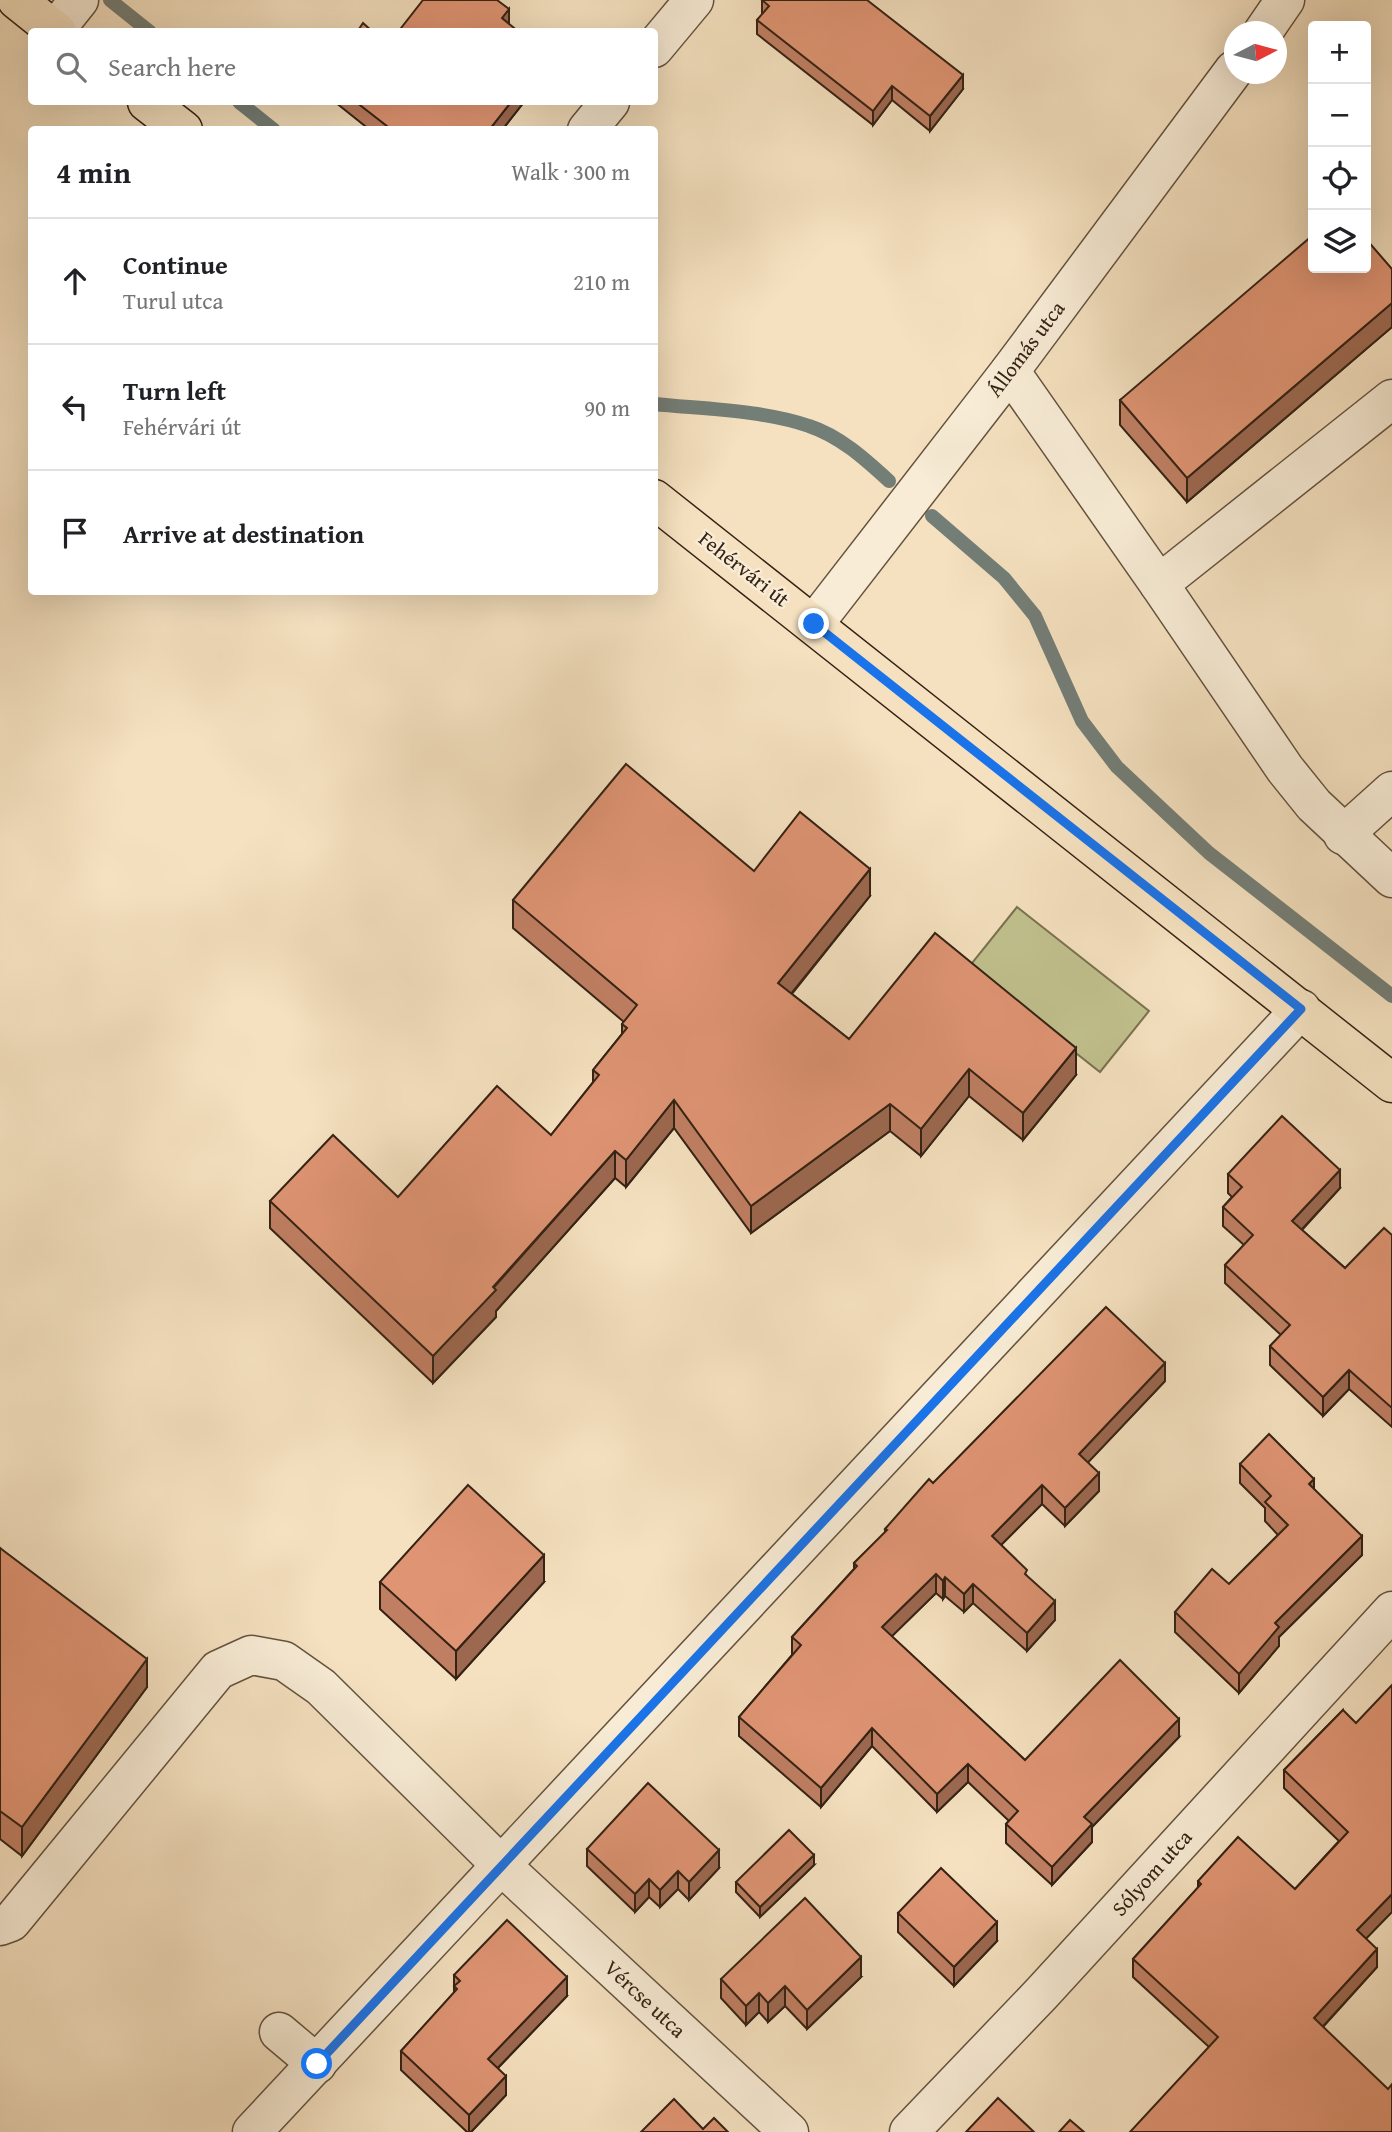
<!DOCTYPE html>
<html lang="en">
<head>
<meta charset="utf-8">
<style>
  body { margin:0; font-family:"Gentium Book Plus",serif; background:#f2f2f2; color:#202124 }
  .controls { position:absolute; right:21px; top:21px; display:grid; overflow:hidden; border-radius:7px; box-shadow:0 7px 28px #0002 }
  .controls button { width:63px; height:63px; display:grid; place-items:center; padding:0; border:0; border-bottom:2px solid #e0e0e0; background:#fff; color:#202124; font:35px sans-serif }
  .compass { position:absolute; left:1224px; top:21px; width:63px; height:63px; border-radius:50%; background:#fff; box-shadow:0 7px 28px #0002; rotate:84deg }
  .stop { position:absolute; width:21px; height:21px; margin:-16px; border:5px solid #1a73e8; border-radius:50%; background:#fff }
  .stop.end { background:#1a73e8; border-color:#fff; box-shadow:0 2px 7px #0008 }
  .list { margin:0; padding:0; list-style:none }
  h2 { display:flex; justify-content:space-between; align-items:center; height:91px; margin:0; padding:0 28px; font-size:30px }
  h2 small { font-size:23px; font-weight:400; color:#757577 }
  .list li { display:grid; grid-template-columns:46px 1fr auto; gap:21px; align-items:center; box-sizing:border-box; height:126px; padding:0 28px; border-top:2px solid #e0e0e0 }
  .list b { display:block; font-size:26px; white-space:nowrap }
  .list p { margin:0; font-size:23px; white-space:nowrap; color:#757577 }
  .list em { font-size:23px; font-style:normal; color:#757577 }
  .icon { flex:none; width:38px; height:38px; fill:none; stroke:currentColor; stroke-width:2; stroke-linecap:round; stroke-linejoin:round }
  .map { position:relative; flex:none; width:1392px; height:2132px; overflow:hidden }
  .search { position:absolute; background:#fff; box-shadow:0 7px 28px #0002; left:28px; top:28px; width:630px; height:77px; display:flex; align-items:center; gap:18px; box-sizing:border-box; padding:0 24px; border-radius:7px; color:#757577; font-size:26px }
  .panel { position:absolute; background:#fff; box-shadow:0 7px 28px #0002; left:28px; top:126px; width:630px; height:469px; border-radius:7px }
  .map>svg:first-child { display:block }
</style>
</head>
<body>
<div class="map">
<svg width="1392" height="2132" viewBox="0 0 1392 2132">
  <rect width="100%" height="100%" fill="#f5e1c0"/>
  <filter id="stains"><feTurbulence type="fractalNoise" baseFrequency=".00286" numOctaves="4"/><feColorMatrix values="0 0 0 0 .2 0 0 0 0 .09 0 0 0 0 .02 0 0 0 .5 -.17"/></filter>
  <radialGradient id="worn" r=".72"><stop offset=".6" stop-color="#630" stop-opacity="0"/><stop offset="1" stop-color="#630" stop-opacity=".3"/></radialGradient>
  <polygon fill="#c1c18e" stroke="#7a7251" stroke-width="2" points="1017,907 1149,1011 1100,1072 968,968"/>
  <g fill="none" stroke-linecap="round" stroke-linejoin="round">
    <g stroke="#737e77" stroke-width="14">
      <polyline points="110,0 150,32"/>
      <polyline points="239,102 274,130"/>
      <path d="M654 404C703 409 763 410 809 426 840 436 866 460 889 481"/>
      <polyline points="932,516 1004,578 1035,616 1082,721 1117,767 1209,853 1392,996"/>
    </g>
    <g stroke="#64523f" stroke-width="41">
      <g id="minor">
        <polyline points="55,30 79,0"/>
        <polyline points="1263,32 1285,0"/>
        <polyline points="654,48 694,0"/>
        <polyline points="587,130 610,102"/>
        <polyline points="1010,371 1159,584"/>
        <polyline points="1392,399 1159,584 1285,769 1314,805 1392,878"/>
        <polyline points="814,624 1010,371 1234,70"/>
        <polyline points="1343,835 1392,791"/>
        <polyline points="0,1926 11,1922 218,1670 251,1655 284,1661 321,1687 502,1866 789,2132"/>
        <polyline points="279,2032 317,2064"/>
        <polyline points="252,2132 1301,1009"/>
        <polyline points="909,2132 1042,1993 1392,1611"/>
      </g>
    </g>
    <g stroke="#342214" stroke-width="41">
      <g id="major">
        <polyline points="17,0 57,32"/>
        <polyline points="147,102 183,130"/>
        <polyline points="654,499 1392,1083"/>
      </g>
    </g>
    <use href="#minor" stroke="#f8ecd6" stroke-width="38"/>
    <use href="#major" stroke="#f5e1c0" stroke-width="38"/>
  </g>
  <g fill="#c07f63" stroke="#342214" stroke-width="2">
    <polygon points="762,0 963,89 930,131 892,100 873,125 757,34 757,20 762,15"/>
    <polygon points="335,102 524,102 502,130 370,130"/>
    <polygon points="1392,269 1392,327 1187,502 1120,425 1120,400"/>
    <polygon points="754,871 870,896 792,994 849,1039 1076,1075 1023,1140 969,1096 921,1156 890,1131 751,1233 674,1128 626,1187 615,1178 496,1311 496,1317 433,1383 270,1228 270,1201 398,1197 551,1135 593,1082 593,1070 622,1034 622,1024 624,1022 513,928 513,900"/>
    <polygon points="1228,1174 1340,1188 1302,1230 1345,1268 1392,1235 1392,1427 1349,1389 1323,1416 1270,1365 1270,1346 1281,1335 1225,1283 1225,1265 1244,1245 1223,1226 1223,1207 1232,1197 1228,1193"/>
    <polygon points="1165,1381 1088,1462 1099,1491 1065,1526 1042,1504 1001,1545 1027,1576 1055,1620 1027,1651 973,1603 964,1612 945,1596 943,1599 936,1593 891,1636 1025,1760 1179,1737 1092,1827 1092,1842 1052,1885 1006,1843 1006,1824 1009,1821 968,1782 937,1812 872,1746 821,1807 739,1736 739,1717 792,1655 792,1637 854,1569 854,1563 885,1533 885,1529 933,1483"/>
    <polygon points="1240,1464 1314,1489 1362,1555 1279,1637 1279,1646 1239,1693 1175,1632 1175,1612 1229,1584 1278,1535 1265,1521 1265,1508 1240,1483"/>
    <polygon points="0,1548 147,1687 22,1856 0,1839"/>
    <polygon points="380,1582 544,1582 456,1679 380,1609"/>
    <polygon points="1343,1710 1366,1939 1377,1967 1323,2027 1392,2132 1209,2047 1133,1977 1133,1959 1198,1888 1198,1881 1295,1889 1339,1841 1284,1788 1284,1770"/>
    <polygon points="587,1849 719,1868 689,1900 678,1889 660,1907 649,1897 635,1912 587,1866"/>
    <polygon points="814,1865 760,1917 736,1892 736,1882"/>
    <polygon points="898,1913 997,1941 954,1986 898,1932"/>
    <polygon points="454,1975 567,1996 498,2068 506,2095 471,2132 467,2132 401,2070 401,2051 454,1993"/>
    <polygon points="861,1977 807,2029 785,2006 768,2022 759,2012 746,2025 721,1998 721,1979"/>
  </g>
  <g fill="#9c6850" stroke="#342214" stroke-width="2">
    <polygon points="509,9 509,26 502,18"/>
    <polygon points="963,75 963,89 930,131 930,116"/>
    <polygon points="892,86 892,100 873,125 873,111"/>
    <polygon points="511,102 524,102 502,130 489,130"/>
    <polygon points="1392,303 1392,327 1187,502 1187,478"/>
    <polygon points="870,869 870,896 778,1010 778,983"/>
    <polygon points="1076,1048 1076,1075 1023,1140 1023,1113"/>
    <polygon points="969,1069 969,1096 921,1156 921,1129"/>
    <polygon points="674,1100 674,1128 626,1187 626,1160"/>
    <polygon points="890,1104 890,1131 751,1233 751,1206"/>
    <polygon points="615,1151 615,1178 496,1311 496,1317 433,1383 433,1356"/>
    <polygon points="1340,1170 1340,1188 1292,1240 1292,1221"/>
    <polygon points="1165,1363 1165,1381 1079,1472 1079,1454"/>
    <polygon points="1349,1370 1349,1389 1323,1416 1323,1397"/>
    <polygon points="1099,1473 1099,1491 1065,1526 1065,1508"/>
    <polygon points="1314,1479 1314,1498 1309,1484"/>
    <polygon points="1042,1485 1042,1504 992,1554 992,1536"/>
    <polygon points="1362,1536 1362,1555 1279,1637 1279,1646 1239,1693 1239,1674 1275,1623"/>
    <polygon points="544,1555 544,1582 456,1679 456,1651"/>
    <polygon points="936,1574 936,1593 882,1646 882,1627"/>
    <polygon points="945,1577 945,1596 943,1599 943,1581"/>
    <polygon points="973,1584 973,1603 964,1612 964,1594"/>
    <polygon points="1055,1601 1055,1620 1027,1651 1027,1633"/>
    <polygon points="147,1659 147,1687 22,1856 22,1827"/>
    <polygon points="1179,1719 1179,1737 1092,1827 1092,1842 1052,1885 1052,1867 1084,1817"/>
    <polygon points="872,1728 872,1746 821,1807 821,1788"/>
    <polygon points="968,1764 968,1782 937,1812 937,1794"/>
    <polygon points="719,1850 719,1868 689,1900 689,1882"/>
    <polygon points="814,1855 814,1865 760,1917 760,1907"/>
    <polygon points="678,1871 678,1889 660,1907 660,1890"/>
    <polygon points="649,1879 649,1897 635,1912 635,1894"/>
    <polygon points="1392,1894 1392,1912 1357,1948 1357,1930"/>
    <polygon points="997,1922 997,1941 954,1986 954,1967"/>
    <polygon points="1377,1949 1377,1967 1314,2036 1314,2018"/>
    <polygon points="861,1957 861,1977 807,2029 807,2010"/>
    <polygon points="567,1977 567,1996 488,2078 488,2059"/>
    <polygon points="785,1986 785,2006 768,2022 768,2003"/>
    <polygon points="759,1993 759,2012 746,2025 746,2006"/>
    <polygon points="506,2076 506,2095 471,2132 469,2132 469,2115"/>
  </g>
  <g fill="#df9473" stroke="#342214" stroke-width="2">
    <polygon points="423,0 497,0 509,9 502,18 519,32 398,32"/>
    <polygon points="762,0 867,0 963,75 930,116 892,86 873,111 757,20 769,6"/>
    <polygon points="363,23 373,32 357,32"/>
    <polygon points="356,102 511,102 489,130 392,130"/>
    <polygon points="1313,235 1313,268 1366,268 1366,239 1392,269 1392,303 1187,478 1120,400"/>
    <polygon points="626,764 754,871 800,812 870,869 778,983 849,1039 935,933 1076,1048 1023,1113 969,1069 921,1129 890,1104 751,1206 674,1100 626,1160 615,1151 493,1287 496,1290 433,1356 270,1201 333,1135 398,1197 497,1086 551,1135 599,1075 593,1070 627,1028 622,1024 637,1005 513,900"/>
    <polygon points="1282,1116 1340,1170 1292,1221 1345,1268 1384,1228 1392,1235 1392,1408 1349,1370 1323,1397 1270,1346 1290,1325 1225,1265 1253,1235 1223,1207 1242,1187 1228,1174"/>
    <polygon points="1106,1307 1165,1363 1079,1454 1099,1473 1065,1508 1042,1485 992,1536 1027,1570 1025,1574 1055,1601 1027,1633 973,1584 964,1594 945,1577 943,1581 936,1574 882,1627 1025,1760 1120,1660 1179,1719 1084,1817 1092,1824 1052,1867 1006,1824 1018,1811 968,1764 937,1794 872,1728 821,1788 739,1717 801,1645 792,1637 857,1566 854,1563 887,1530 885,1529 929,1479 933,1483"/>
    <polygon points="1269,1434 1314,1479 1309,1484 1362,1536 1275,1623 1279,1627 1239,1674 1175,1612 1212,1569 1229,1584 1288,1525 1265,1502 1271,1496 1240,1464"/>
    <polygon points="468,1485 544,1555 456,1651 380,1582"/>
    <polygon points="0,1548 147,1659 22,1827 0,1811"/>
    <polygon points="1392,1685 1392,1894 1357,1930 1377,1949 1314,2018 1388,2089 1392,2084 1392,2132 1130,2132 1218,2037 1133,1959 1201,1884 1198,1881 1238,1837 1295,1889 1348,1832 1284,1770 1343,1710 1356,1723"/>
    <polygon points="648,1783 719,1850 689,1882 678,1871 660,1890 649,1879 635,1894 587,1849"/>
    <polygon points="789,1830 814,1855 760,1907 736,1882"/>
    <polygon points="941,1868 997,1922 954,1967 898,1913"/>
    <polygon points="805,1898 861,1957 807,2010 785,1986 768,2003 759,1993 746,2006 721,1979"/>
    <polygon points="507,1920 567,1977 488,2059 506,2076 469,2115 401,2051 457,1989 454,1986 460,1981 454,1975"/>
    <polygon points="998,2098 1034,2132 966,2132"/>
    <polygon points="674,2099 703,2129 714,2118 728,2132 641,2132"/>
    <polygon points="1070,2120 1084,2132 1059,2132"/>
  </g>
  <g fill="none" stroke-linecap="round" stroke-linejoin="round">
    <polyline stroke="#1a73e8" stroke-width="9" points="317,2064 1301,1009 814,624"/>
  </g>
  <g text-anchor="middle" stroke-width="5" stroke-linejoin="round" paint-order="stroke">
    <g font-size="21" fill="#342214" stroke="#f8ecd6">
      <text transform="translate(1026 349) rotate(-53)" y="7">Állomás utca</text>
      <text transform="translate(744 569) rotate(38)" y="7">Fehérvári út</text>
      <text transform="translate(1152 1873) rotate(-48)" y="7">Sólyom utca</text>
      <text transform="translate(645 1999) rotate(43)" y="7">Vércse utca</text>
    </g>
  </g>
  <rect width="100%" height="100%" filter="url(#stains)"/>
  <rect width="100%" height="100%" fill="url(#worn)"/>
</svg>
<div class="controls">
<button>+</button>
<button>−</button>
<button><svg class="icon" aria-label="locate" viewBox="0 0 24 24"><circle cx="12" cy="12" r="6"/><path d="M12 2v4M12 18v4M2 12h4M18 12h4"/></svg></button>
<button><svg class="icon" aria-label="layers" viewBox="0 0 24 24"><path d="M12 4l9 5-9 5-9-5zM3 14l9 5 9-5"/></svg></button>
</div>
<svg class="compass" viewBox="-18 -18 36 36"><path d="M0-13l5 13h-10z" fill="#e53935"/><path d="M0 13l5-13h-10z" fill="#757577"/></svg>
<div class="stop" style="left:317px;top:2064px"></div>
<div class="stop end" style="left:814px;top:624px"></div>
<div class="search"><svg class="icon" aria-label="search" viewBox="0 0 24 24"><circle cx="10" cy="10" r="6"/><path d="M15 15l6 6"/></svg>Search here</div>
<section class="panel">
<h2>4 min<small>Walk · 300 m</small></h2>
<ul class="list">
<li><svg class="icon" aria-label="ahead" viewBox="0 0 24 24"><path d="M12 20V5M6 11l6-6 6 6"/></svg><div><b>Continue</b><p>Turul utca</p></div><em>210 m</em></li>
<li><svg class="icon" aria-label="left" viewBox="0 0 24 24"><path d="M17 20v-9H6M10 6l-5 5 5 5"/></svg><div><b>Turn left</b><p>Fehérvári út</p></div><em>90 m</em></li>
<li><svg class="icon" aria-label="arrive" viewBox="0 0 24 24"><path d="M6 21V4h12l-3 4 3 4H6"/></svg><div><b>Arrive at destination</b></div></li>
</ul>
</section>
</div>
</body>
</html>
